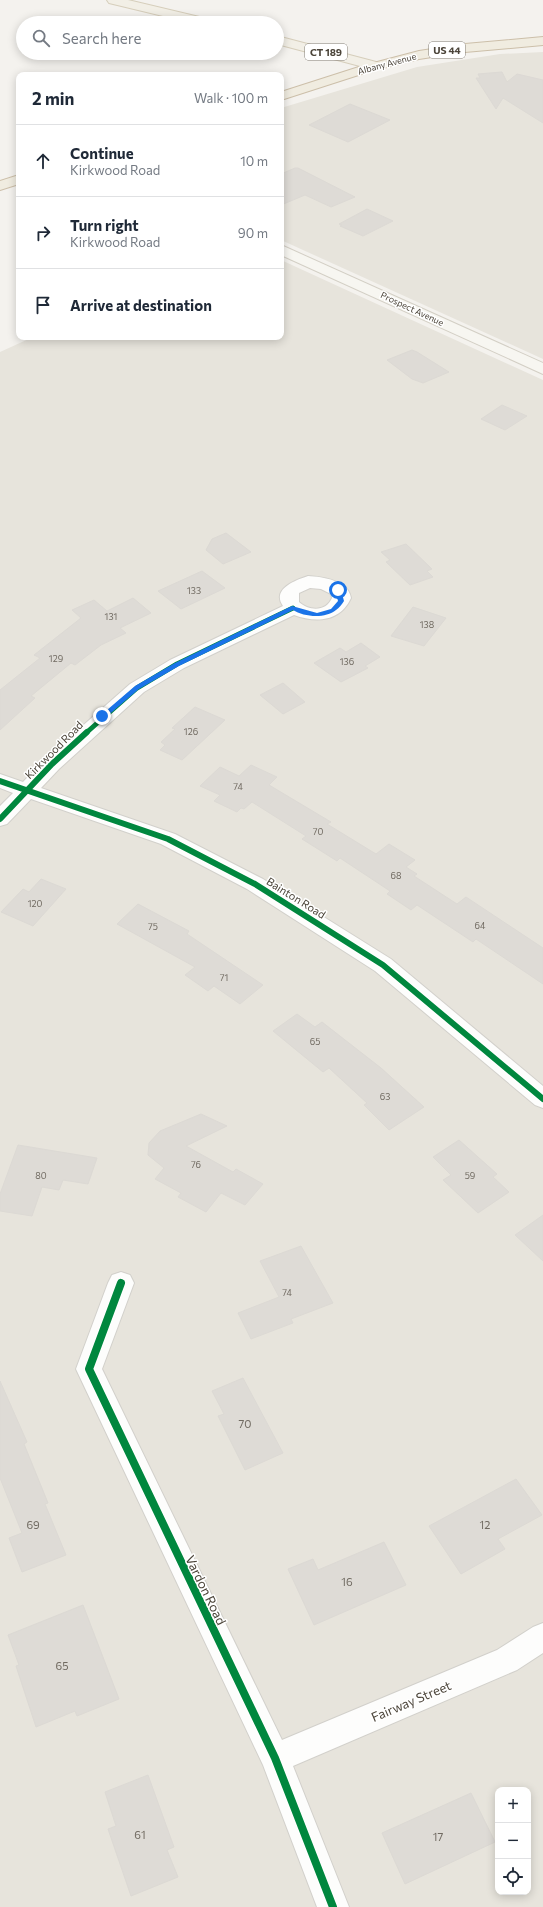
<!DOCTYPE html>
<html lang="en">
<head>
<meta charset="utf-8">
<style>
  body { margin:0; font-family:Commissioner,sans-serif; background:#f2f2f3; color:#1f2937 }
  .controls { position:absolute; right:12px; bottom:12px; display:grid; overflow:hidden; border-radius:8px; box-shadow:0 2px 10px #0003 }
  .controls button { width:36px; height:36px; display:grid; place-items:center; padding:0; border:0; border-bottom:1px solid #e0e1e3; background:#fff; color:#1f2937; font:20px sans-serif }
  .stop { position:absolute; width:12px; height:12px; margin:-9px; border:3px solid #1a73e8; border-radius:50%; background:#fff }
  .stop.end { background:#1a73e8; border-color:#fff; box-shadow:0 1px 4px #0008 }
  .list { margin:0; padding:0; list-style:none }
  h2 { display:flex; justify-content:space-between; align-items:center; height:52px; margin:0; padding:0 16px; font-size:17px }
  h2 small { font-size:13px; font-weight:400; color:#747a83 }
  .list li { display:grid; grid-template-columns:26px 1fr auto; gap:12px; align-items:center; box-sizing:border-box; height:72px; padding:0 16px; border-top:1px solid #e0e1e3 }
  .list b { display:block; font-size:15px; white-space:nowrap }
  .list p { margin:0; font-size:13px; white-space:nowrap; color:#747a83 }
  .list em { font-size:13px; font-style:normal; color:#747a83 }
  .icon { flex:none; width:22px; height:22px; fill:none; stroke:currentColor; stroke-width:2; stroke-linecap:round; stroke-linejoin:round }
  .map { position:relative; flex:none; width:543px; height:1907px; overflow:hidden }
  .search { position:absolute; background:#fff; box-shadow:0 2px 10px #0003; left:16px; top:16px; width:268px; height:44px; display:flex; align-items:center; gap:10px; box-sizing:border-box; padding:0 14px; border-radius:22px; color:#747a83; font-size:15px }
  .panel { position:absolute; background:#fff; box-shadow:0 2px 10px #0003; left:16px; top:72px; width:268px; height:268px; border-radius:8px }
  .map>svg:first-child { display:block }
</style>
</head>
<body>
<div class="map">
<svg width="543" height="1907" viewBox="0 0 543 1907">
  <rect width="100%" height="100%" fill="#f4f2ee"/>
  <g fill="#e7e4dc" fill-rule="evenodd">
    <polygon points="543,52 543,359 281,240 281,108 417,67 500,54"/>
    <path d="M281 260 543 380V1907H0V352L33 337H281ZM498 1790H528V1892H498Z"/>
  </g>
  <g fill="#dedbd6" stroke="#dcd9d4">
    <polygon points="502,72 507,82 517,74 543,80 543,123 503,98 496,109 476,78 480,78 478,74"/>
    <polygon points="350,104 390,120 348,142 309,125"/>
    <polygon points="295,168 298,168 355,197 331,207 305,195 281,205 281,174"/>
    <polygon points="367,209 393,221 363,236 340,226 342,225 339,224"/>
    <polygon points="412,350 417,352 449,372 423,383 412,379 387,360"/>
    <polygon points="502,405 527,416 505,430 481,419"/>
    <polygon points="226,533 251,552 223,564 206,550 212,539"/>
    <polygon points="406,544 432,569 427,571 433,577 410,585 386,562 390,560 381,552"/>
    <polygon points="202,571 225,588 181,609 158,591"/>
    <polygon points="133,598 151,613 120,628 126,633 101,645 75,665 71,663 31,696 35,698 0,730 0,690 40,658 34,655 81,618 72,610 94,600 107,611"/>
    <polygon points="413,607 446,618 424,646 391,636"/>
    <polygon points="361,643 380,657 365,666 368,668 341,682 314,663 340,648 346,652"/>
    <polygon points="283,683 305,702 283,714 260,695"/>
    <polygon points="195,707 225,720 182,760 160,750 165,745 161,742 175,729 172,728"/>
    <polygon points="251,765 277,777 269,785 331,822 327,824 376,854 389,844 415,860 406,867 417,874 414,876 457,904 466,897 543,948 543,984 476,939 473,942 417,905 411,910 387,894 390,891 340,858 337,861 302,839 306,836 252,802 244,809 241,808 237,812 214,801 220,795 200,786 220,767 239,776"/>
    <polygon points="41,879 66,889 33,926 1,912 23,889 29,892"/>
    <polygon points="138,904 189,931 187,934 263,985 240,1004 214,986 208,991 185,975 195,967 117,924"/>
    <polygon points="297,1014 315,1027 322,1022 381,1068 424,1107 389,1130 364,1105 367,1103 329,1068 323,1072 273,1031"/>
    <polygon points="201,1114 227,1126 186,1146 233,1172 236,1169 263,1184 245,1205 221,1193 206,1212 178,1197 181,1193 155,1179 164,1168 148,1155 149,1143 160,1131"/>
    <polygon points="459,1140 497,1174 493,1177 509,1192 478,1213 443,1180 451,1175 433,1157"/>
    <polygon points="18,1145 97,1158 88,1184 63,1180 59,1190 42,1187 32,1216 0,1211 0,1194"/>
    <polygon points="543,1215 543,1261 515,1235"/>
    <polygon points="301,1246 333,1303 291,1319 293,1323 251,1339 238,1313 279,1297 260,1261"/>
    <polygon points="243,1378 283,1453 245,1470 218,1416 224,1414 212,1391"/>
    <polygon points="0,1381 27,1442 24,1444 48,1503 45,1504 66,1555 22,1572 9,1538 22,1533 0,1478"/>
    <polygon points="516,1479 542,1515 498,1539 505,1549 461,1574 429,1526"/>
    <polygon points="384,1542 406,1585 314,1625 288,1569 313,1559 318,1570"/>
    <polygon points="83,1605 119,1699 77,1716 75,1711 36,1727 16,1666 19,1665 8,1635"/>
    <polygon points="148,1775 174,1847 167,1850 178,1877 131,1896 108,1829 116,1826 105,1792"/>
    <polygon points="471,1793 495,1842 405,1884 382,1833"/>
  </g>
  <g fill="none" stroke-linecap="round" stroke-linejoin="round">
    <g stroke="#d2d0cb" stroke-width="2">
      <g id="minor">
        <path d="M308 576C323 577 348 580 351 598 340 622 316 623 294 615L184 668 144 692 59 769 41 788 175 834 263 879 391 959 543 1086V1108L535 1105 375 971 247 889 161 844 31 799 7 824 0 826V806L13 793 0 788V774L23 782 45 759 130 684 170 660 283 606C271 589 296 580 308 576ZM310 588 321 589 331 594 332 598C326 612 309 611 299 602V593Z"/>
        <polygon points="121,1272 130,1275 134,1283 102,1369 282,1740 497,1650 533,1627 543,1623 543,1653 517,1670 293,1766 349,1907 317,1907 263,1765 76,1369 108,1283 112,1275"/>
      </g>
    </g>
    <g stroke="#d3cfc5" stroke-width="2">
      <polygon id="secondary" points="281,245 543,363 543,374 281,255"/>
    </g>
    <g stroke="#d6cebb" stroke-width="2">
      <g id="primary">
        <polygon points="107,0 128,0 212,20 214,23 192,23 109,3"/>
        <polygon points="277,36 380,63 382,66 375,70 277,44"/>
      </g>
    </g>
    <g stroke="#ccbfa9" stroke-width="2">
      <g id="trunk">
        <polygon points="543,37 543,45 465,52 419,59 371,71 281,100 281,92 362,66 419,51 465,44"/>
        <polygon points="19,175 19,184 0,190 0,181"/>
      </g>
    </g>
    <use href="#minor" fill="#fdfdfc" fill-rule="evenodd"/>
    <use href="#secondary" fill="#f7f6f1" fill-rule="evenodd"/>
    <use href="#primary" fill="#f2efe6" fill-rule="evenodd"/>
    <use href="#trunk" fill="#f0ece0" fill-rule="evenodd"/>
    <g stroke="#fff" stroke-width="7">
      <polyline id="cycleway-far2" points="86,733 137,688 177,664 293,608"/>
    </g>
    <g stroke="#fff" stroke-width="8">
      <g id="cycleway-far1">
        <polyline points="0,781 168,839 255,884 383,965 543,1099"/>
        <polyline points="0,819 52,764 87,732"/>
      </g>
    </g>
    <g stroke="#fff" stroke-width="10">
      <polyline id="cycleway" points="121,1283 89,1369 275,1758 333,1907"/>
    </g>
    <use href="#cycleway-far2" stroke="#00873e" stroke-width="5"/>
    <use href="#cycleway-far1" stroke="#00873e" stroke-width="6"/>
    <use href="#cycleway" stroke="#00873e" stroke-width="8"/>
  </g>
  <path fill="#1a73e8" d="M338 588 341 590 344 601C342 604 339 608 336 610 325 619 304 617 293 610L179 666 139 689 105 718 100 716 135 686 175 663 292 606 317 613 331 609 338 601 335 590Z"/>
  <g text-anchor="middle" stroke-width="3" stroke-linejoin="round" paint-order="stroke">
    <g font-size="9" fill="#4b4439" stroke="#fff">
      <text transform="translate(387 64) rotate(-15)" y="3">Albany Avenue</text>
      <text transform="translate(412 309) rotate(25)" y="3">Prospect Avenue</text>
    </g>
    <g font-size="9" fill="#706a61">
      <text x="194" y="594">133</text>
      <text x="111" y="620">131</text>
      <text x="427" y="628">138</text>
      <text x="56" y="662">129</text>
      <text x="347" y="665">136</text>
      <text x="191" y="735">126</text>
      <text x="238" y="790">74</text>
      <text x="318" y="835">70</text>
      <text x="396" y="879">68</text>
      <text x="35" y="907">120</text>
      <text x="480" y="929">64</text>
      <text x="153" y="930">75</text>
      <text x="224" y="981">71</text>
      <text x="315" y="1045">65</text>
      <text x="385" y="1100">63</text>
      <text x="196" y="1168">76</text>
      <text x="41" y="1179">80</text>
      <text x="470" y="1179">59</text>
      <text x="287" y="1296">74</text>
    </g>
    <g fill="#fff" stroke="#817c74" stroke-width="1">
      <rect x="429" y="42" width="36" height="16" rx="3"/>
      <rect x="305" y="44" width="42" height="16" rx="3"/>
    </g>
    <g font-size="10" font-weight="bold" fill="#4b4439">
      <text x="447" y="54">US 44</text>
      <text x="326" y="56">CT 189</text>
    </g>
    <g font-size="11" fill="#4b4439" stroke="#fff">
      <text transform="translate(54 750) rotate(-45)" y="4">Kirkwood Road</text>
      <text transform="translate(296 898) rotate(32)" y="4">Bainton Road</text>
    </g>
    <g font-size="11" fill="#706a61">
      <text x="245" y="1428">70</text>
      <text x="33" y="1529">69</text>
      <text x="485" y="1529">12</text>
      <text x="347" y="1586">16</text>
      <text x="62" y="1670">65</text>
      <text x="140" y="1839">61</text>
      <text x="438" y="1841">17</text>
    </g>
    <g font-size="13" fill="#4b4439" stroke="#fff">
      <text transform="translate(206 1590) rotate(64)" y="5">Vardon Road</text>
      <text transform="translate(411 1701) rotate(-23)" y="5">Fairway Street</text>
    </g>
  </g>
</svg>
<div class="controls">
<button>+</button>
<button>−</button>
<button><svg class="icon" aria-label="locate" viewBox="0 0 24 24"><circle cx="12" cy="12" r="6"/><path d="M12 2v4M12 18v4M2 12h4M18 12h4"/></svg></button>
</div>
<div class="stop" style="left:338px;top:590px"></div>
<div class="stop end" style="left:102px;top:716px"></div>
<div class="search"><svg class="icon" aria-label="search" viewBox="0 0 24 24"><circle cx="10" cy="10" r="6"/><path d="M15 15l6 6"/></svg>Search here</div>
<section class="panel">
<h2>2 min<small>Walk · 100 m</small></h2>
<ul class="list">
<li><svg class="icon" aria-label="ahead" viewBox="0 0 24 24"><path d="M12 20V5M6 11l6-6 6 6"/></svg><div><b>Continue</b><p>Kirkwood Road</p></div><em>10 m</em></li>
<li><svg class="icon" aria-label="right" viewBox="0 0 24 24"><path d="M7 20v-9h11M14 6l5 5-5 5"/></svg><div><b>Turn right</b><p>Kirkwood Road</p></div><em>90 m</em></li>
<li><svg class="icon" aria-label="arrive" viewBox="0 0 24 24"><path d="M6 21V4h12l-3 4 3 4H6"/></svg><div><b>Arrive at destination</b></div></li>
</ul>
</section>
</div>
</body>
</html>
